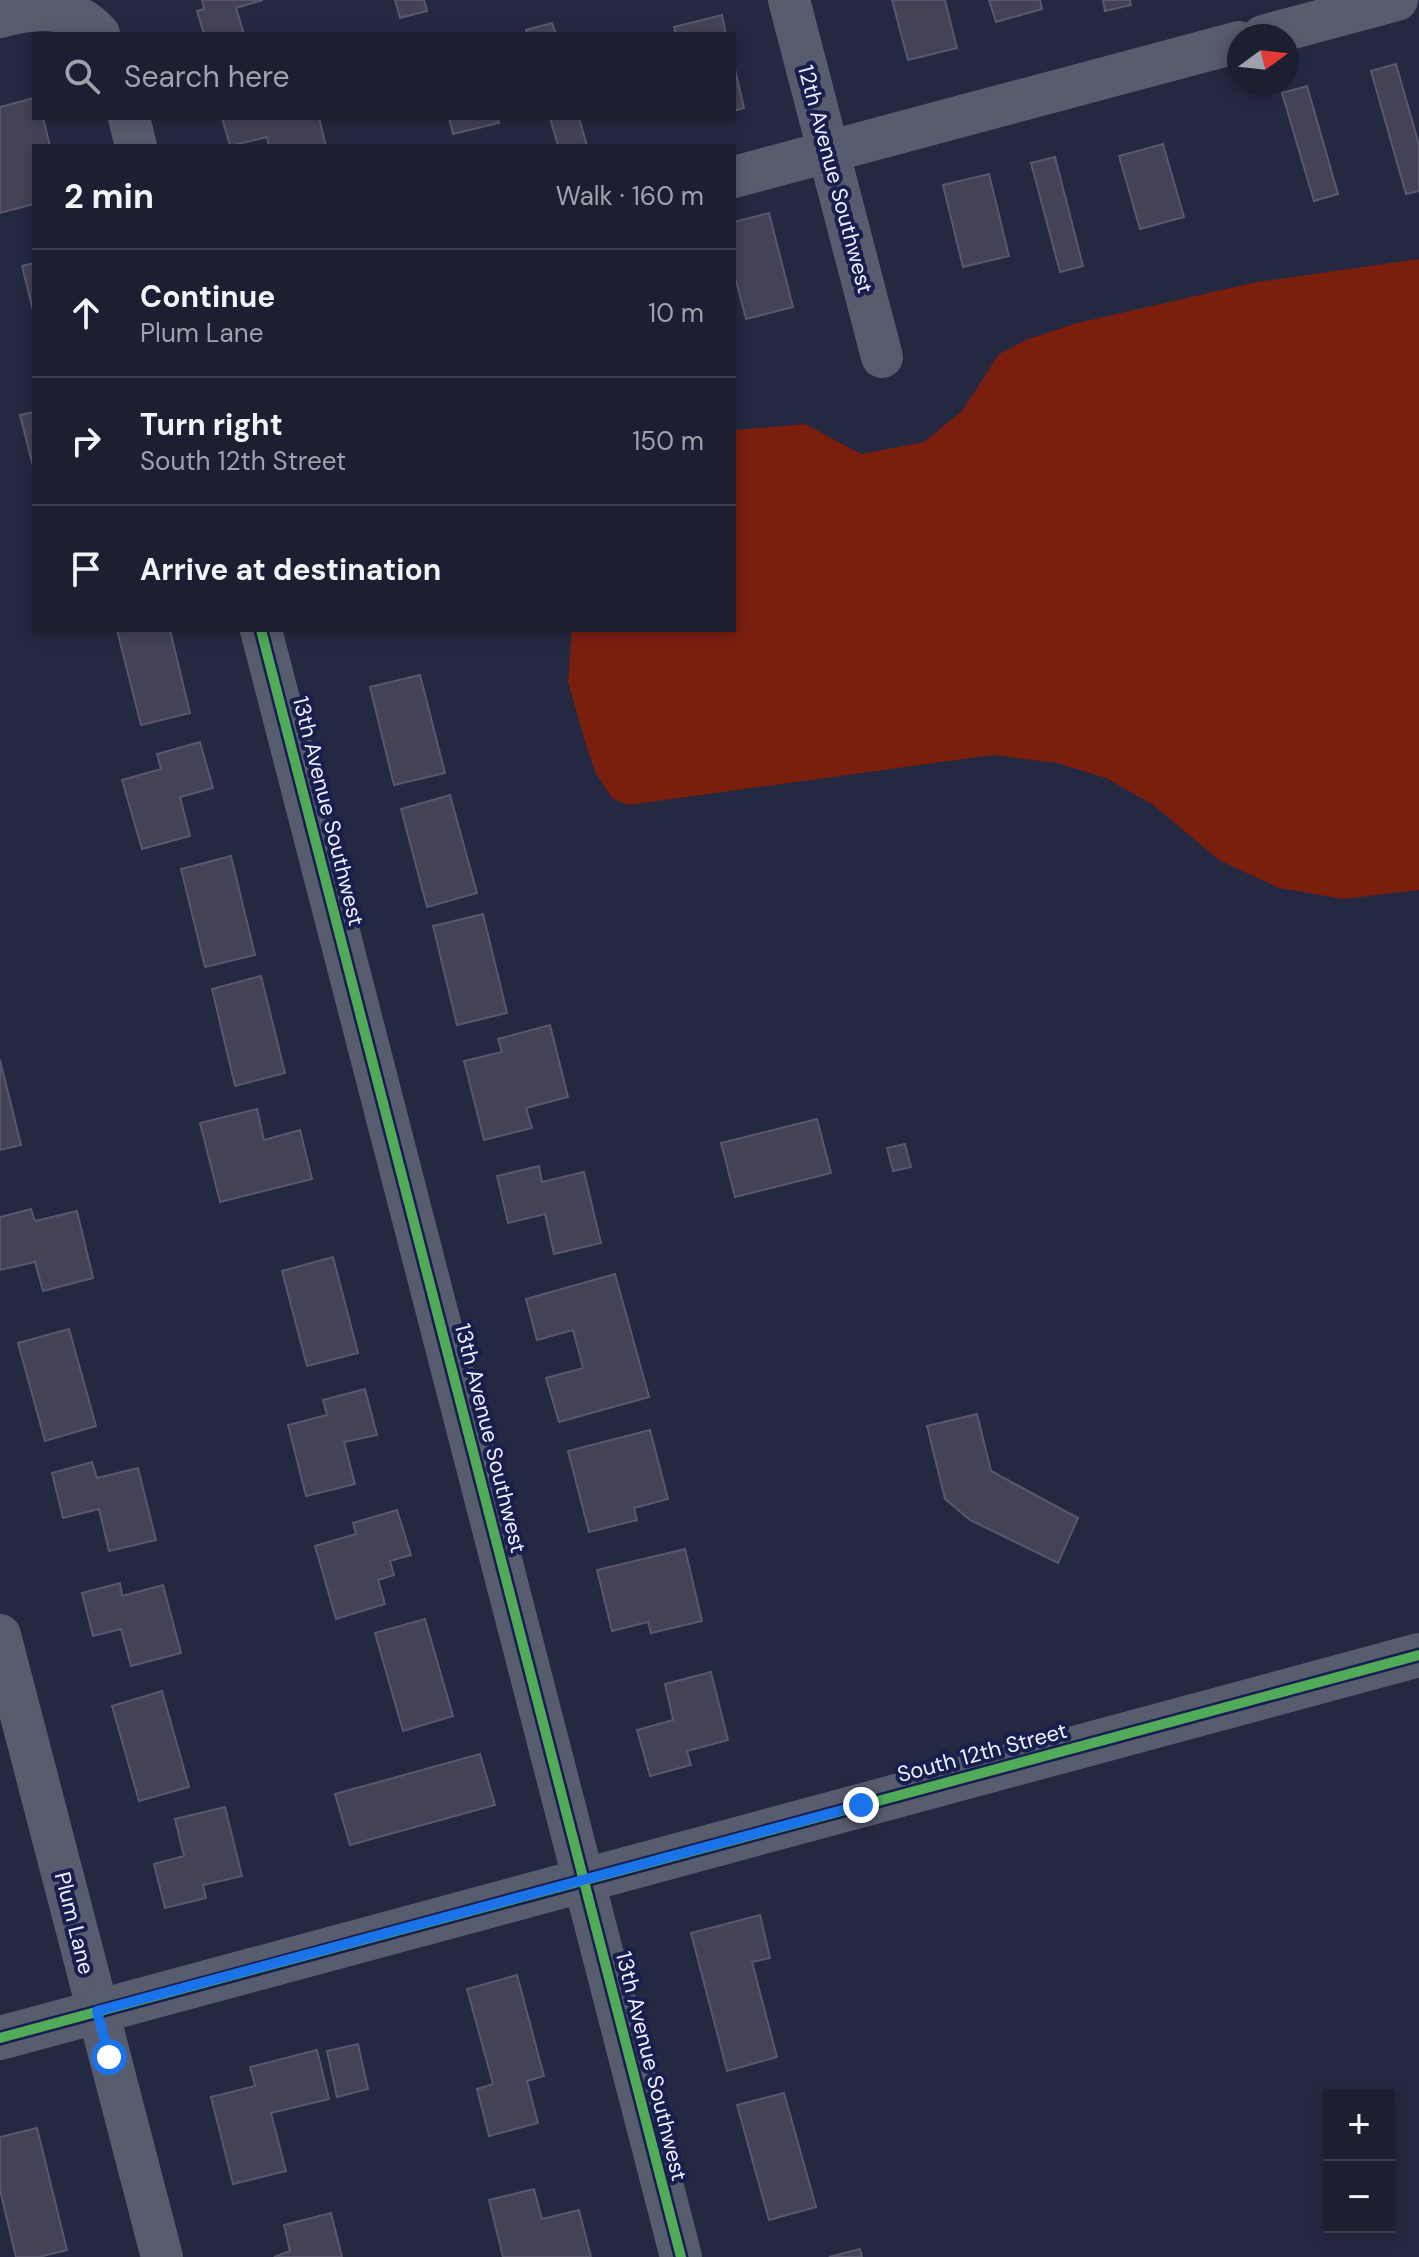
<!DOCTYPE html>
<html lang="en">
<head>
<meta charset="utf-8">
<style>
  body { margin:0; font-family:"DM Sans",sans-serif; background:#292b3d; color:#f1f3f6 }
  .controls { position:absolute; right:24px; bottom:24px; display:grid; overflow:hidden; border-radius:0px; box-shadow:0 4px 12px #0003 }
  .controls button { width:72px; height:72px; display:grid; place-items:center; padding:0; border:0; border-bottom:2px solid #3a3c4d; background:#1c1e31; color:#f1f3f6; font:40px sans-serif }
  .compass { position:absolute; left:1227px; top:24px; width:72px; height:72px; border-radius:50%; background:#1c1e31; box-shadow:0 4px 12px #0003; rotate:75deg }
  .stop { position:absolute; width:24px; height:24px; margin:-18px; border:6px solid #1a73e8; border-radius:50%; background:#fff }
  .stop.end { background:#1a73e8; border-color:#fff; box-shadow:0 2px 8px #0008 }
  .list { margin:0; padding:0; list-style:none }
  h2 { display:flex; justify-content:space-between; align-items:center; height:104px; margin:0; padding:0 32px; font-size:34px }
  h2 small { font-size:26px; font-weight:400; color:#a0a2ab }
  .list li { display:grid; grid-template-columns:52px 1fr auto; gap:24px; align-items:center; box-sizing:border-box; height:128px; padding:0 32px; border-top:2px solid #3a3c4d }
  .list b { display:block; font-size:30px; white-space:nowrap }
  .list p { margin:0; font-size:26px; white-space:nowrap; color:#a0a2ab }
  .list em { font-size:26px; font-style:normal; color:#a0a2ab }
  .icon { flex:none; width:44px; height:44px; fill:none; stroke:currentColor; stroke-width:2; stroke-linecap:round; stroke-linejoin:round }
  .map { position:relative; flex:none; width:1419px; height:2257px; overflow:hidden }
  .search { position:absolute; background:#1c1e31; box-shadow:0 4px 12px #0003; left:32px; top:32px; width:704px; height:88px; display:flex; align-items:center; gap:20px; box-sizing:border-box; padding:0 28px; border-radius:0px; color:#a0a2ab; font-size:30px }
  .panel { position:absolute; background:#1c1e31; box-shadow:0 4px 12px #0003; left:32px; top:144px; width:704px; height:488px; border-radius:0px }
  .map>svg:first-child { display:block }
</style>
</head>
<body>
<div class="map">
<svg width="1419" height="2257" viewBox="0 0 1419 2257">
  <rect width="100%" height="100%" fill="#252841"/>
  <polygon fill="#7a1e0e" points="1419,259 1419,890 1343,899 1279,888 1219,860 1152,804 1106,778 1057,763 993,755 628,805 612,798 595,772 584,738 568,682 572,630 734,630 734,430 805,424 861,454 924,442 962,411 999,354 1028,339 1077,323 1257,282"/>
  <g fill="#434257" stroke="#58576d" stroke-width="2">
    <polygon points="202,0 263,0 236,8 244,34 204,34 197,11 204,9"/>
    <polygon points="395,0 424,0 427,11 400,18"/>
    <polygon points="892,0 945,0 957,48 908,60"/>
    <polygon points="989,0 1040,0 1042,9 996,22"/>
    <polygon points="1103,0 1130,0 1131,5 1105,11"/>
    <polygon points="722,15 726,34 676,34 674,27"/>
    <polygon points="552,23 556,34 527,34 526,30"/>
    <polygon points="1396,64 1419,145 1419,191 1406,194 1371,71"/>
    <polygon points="734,65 744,108 734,111"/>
    <polygon points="1307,86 1338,194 1314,201 1282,93"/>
    <polygon points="34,98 34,118 43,118 50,146 34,146 34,204 0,213 0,107"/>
    <polygon points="222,118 319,118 326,146 269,146 267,137 230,146"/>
    <polygon points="449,118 498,118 499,123 453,134"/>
    <polygon points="550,118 579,118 587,146 558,146"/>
    <polygon points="1163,144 1184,217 1140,229 1119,156"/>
    <polygon points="1055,157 1083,266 1060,272 1031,163"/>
    <polygon points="989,174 1009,256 963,267 943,185"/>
    <polygon points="769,213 793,307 746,319 734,273 734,222"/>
    <polygon points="34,263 34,315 22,266"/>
    <polygon points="34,412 34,470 20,415"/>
    <polygon points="117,630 170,630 190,713 141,725"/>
    <polygon points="420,675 445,773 394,785 370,687"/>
    <polygon points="200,742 213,788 180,797 190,836 142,849 122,780 161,769 157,754"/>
    <polygon points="450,795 477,893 427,907 401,809"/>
    <polygon points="231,856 255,955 205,967 181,869"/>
    <polygon points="483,914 507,1013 457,1025 433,926"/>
    <polygon points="261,976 285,1073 235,1086 212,989"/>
    <polygon points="550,1025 568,1097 526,1108 532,1128 484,1140 464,1061 502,1052 498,1039"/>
    <polygon points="0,1060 21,1145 0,1150"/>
    <polygon points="257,1109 264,1140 300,1130 312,1179 220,1202 200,1123"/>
    <polygon points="817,1119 831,1173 735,1197 721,1143"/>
    <polygon points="905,1144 911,1167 893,1171 887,1148"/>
    <polygon points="539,1166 542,1182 584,1172 601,1243 554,1254 545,1214 508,1223 497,1176"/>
    <polygon points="31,1209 35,1221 77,1211 93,1278 43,1291 35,1262 0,1270 0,1217"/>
    <polygon points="333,1257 358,1353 307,1366 282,1271"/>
    <polygon points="615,1274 649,1397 559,1422 546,1378 583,1368 573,1330 537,1340 526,1299"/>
    <polygon points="69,1329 96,1426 45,1441 18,1343"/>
    <polygon points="365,1389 377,1435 344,1442 355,1484 306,1496 288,1425 327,1415 323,1400"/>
    <polygon points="977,1414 991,1471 1078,1518 1058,1563 970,1520 945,1499 927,1426"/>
    <polygon points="650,1430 668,1499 634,1508 637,1520 589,1532 568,1451"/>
    <polygon points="92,1462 97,1478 138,1468 156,1540 109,1551 99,1509 63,1518 52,1473"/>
    <polygon points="397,1510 411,1555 390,1561 394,1575 378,1580 385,1604 336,1619 315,1546 356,1534 353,1523"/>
    <polygon points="685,1549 702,1621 651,1633 648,1622 612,1631 597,1570"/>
    <polygon points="120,1583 122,1596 163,1585 181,1653 131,1666 121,1629 93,1636 82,1593"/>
    <polygon points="425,1619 453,1716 403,1731 375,1633"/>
    <polygon points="711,1672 728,1740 687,1751 691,1765 650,1776 637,1730 673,1720 665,1684"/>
    <polygon points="162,1691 189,1787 139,1801 112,1706"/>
    <polygon points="480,1754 495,1805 350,1845 335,1794"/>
    <polygon points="225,1807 242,1876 203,1885 206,1898 165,1908 154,1864 184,1856 175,1819"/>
    <polygon points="760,1915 770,1958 752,1962 777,2057 727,2071 691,1933"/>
    <polygon points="517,1975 544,2076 527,2081 538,2123 489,2136 477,2089 493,2084 467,1989"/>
    <polygon points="358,2044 368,2089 337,2097 327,2051"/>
    <polygon points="317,2050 329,2099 271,2113 286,2171 233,2184 211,2097 255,2086 250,2067"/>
    <polygon points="784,2093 816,2207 769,2220 737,2105"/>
    <polygon points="37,2128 67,2250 39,2257 16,2257 0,2190 0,2137"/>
    <polygon points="534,2189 542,2219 579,2210 591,2257 503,2257 489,2200"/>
    <polygon points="331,2213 342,2257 274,2257 290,2251 284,2225"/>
    <polygon points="860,2249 862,2257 829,2257"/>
  </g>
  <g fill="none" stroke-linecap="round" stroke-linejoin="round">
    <g stroke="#585c6f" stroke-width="42">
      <polyline points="789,0 882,357"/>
      <path d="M0 17C36 7 73 4 99 34"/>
      <polyline points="1263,36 1397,0"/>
      <polyline points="129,118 136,146"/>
      <polyline points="734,177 1239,42"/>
      <polyline points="261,630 681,2257"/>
      <polyline points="0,1635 162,2257"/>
    </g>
    <polyline stroke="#585c6f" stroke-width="44" points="0,2038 1419,1655"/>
    <g stroke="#181f4e" stroke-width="15">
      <g id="cycleway">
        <polyline points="261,630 681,2257"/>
        <polyline points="0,2038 1419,1655"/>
      </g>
    </g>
    <use href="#cycleway" stroke="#51ab58" stroke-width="10"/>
  </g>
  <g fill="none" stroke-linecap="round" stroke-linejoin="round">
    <polyline stroke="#1a73e8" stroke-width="10" points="109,2057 97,2011 861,1805"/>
  </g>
  <g text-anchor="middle" stroke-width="8" stroke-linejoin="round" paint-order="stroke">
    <g font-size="22" fill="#edf0fd" stroke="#181f4e">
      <text transform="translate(836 179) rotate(75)" y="8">12th Avenue Southwest</text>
      <text transform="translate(329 811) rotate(76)" y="8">13th Avenue Southwest</text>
      <text transform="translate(491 1438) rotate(76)" y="8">13th Avenue Southwest</text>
      <text transform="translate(982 1752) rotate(-15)" y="8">South 12th Street</text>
      <text transform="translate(75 1923) rotate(76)" y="8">Plum Lane</text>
      <text transform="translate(652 2066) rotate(76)" y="8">13th Avenue Southwest</text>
    </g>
  </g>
</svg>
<div class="controls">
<button>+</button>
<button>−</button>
</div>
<svg class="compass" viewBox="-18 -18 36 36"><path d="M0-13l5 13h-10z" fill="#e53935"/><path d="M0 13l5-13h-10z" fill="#a0a2ab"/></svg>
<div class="stop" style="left:109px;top:2057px"></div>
<div class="stop end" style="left:861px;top:1805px"></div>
<div class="search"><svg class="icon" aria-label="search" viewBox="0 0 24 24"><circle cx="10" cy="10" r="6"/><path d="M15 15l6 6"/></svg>Search here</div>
<section class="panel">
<h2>2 min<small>Walk · 160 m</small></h2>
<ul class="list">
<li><svg class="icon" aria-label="ahead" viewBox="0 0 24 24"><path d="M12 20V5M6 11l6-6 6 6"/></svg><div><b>Continue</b><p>Plum Lane</p></div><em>10 m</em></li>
<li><svg class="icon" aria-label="right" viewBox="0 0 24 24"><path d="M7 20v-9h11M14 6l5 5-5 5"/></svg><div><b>Turn right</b><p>South 12th Street</p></div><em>150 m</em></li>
<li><svg class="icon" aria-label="arrive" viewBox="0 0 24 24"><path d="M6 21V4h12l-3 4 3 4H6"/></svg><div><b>Arrive at destination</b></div></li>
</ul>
</section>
</div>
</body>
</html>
